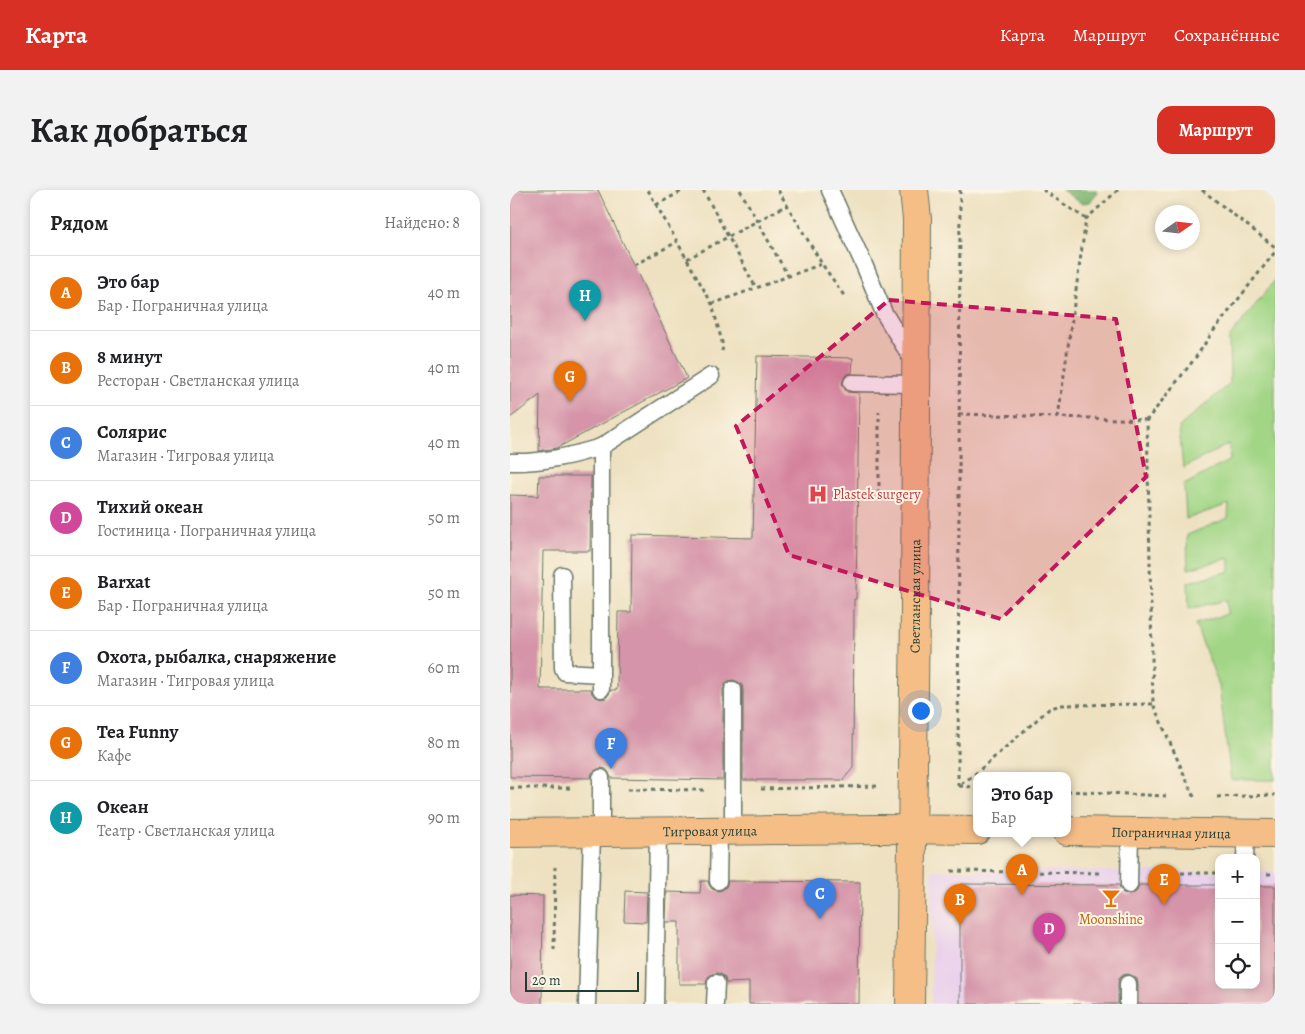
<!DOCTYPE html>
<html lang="ru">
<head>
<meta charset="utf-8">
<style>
  body { margin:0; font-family:Alegreya,serif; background:#f2f2f2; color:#202124 }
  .controls { position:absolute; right:15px; bottom:15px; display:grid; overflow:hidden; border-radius:10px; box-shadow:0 2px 8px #0003 }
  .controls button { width:45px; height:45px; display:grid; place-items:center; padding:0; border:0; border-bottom:1px solid #e0e0e0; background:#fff; color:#202124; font:25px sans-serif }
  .compass { position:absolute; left:645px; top:15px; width:45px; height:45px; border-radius:50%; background:#fff; box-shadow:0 2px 8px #0003; rotate:76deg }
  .scale { position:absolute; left:15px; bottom:12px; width:114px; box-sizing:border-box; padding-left:5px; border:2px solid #1f3d34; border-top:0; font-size:14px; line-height:18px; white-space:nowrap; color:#1f3d34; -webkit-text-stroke:4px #fcf5e5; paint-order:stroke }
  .you { position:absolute; left:410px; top:520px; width:18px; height:18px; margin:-12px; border:4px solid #fff; border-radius:50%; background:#1a73e8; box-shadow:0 0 0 8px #1a73e833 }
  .badge { display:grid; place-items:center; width:32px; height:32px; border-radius:50%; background:#d93025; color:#fff; font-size:16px; font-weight:700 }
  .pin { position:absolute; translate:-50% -41px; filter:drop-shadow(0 1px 2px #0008) }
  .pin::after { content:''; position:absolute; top:26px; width:18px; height:15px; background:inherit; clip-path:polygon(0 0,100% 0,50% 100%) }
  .popup { position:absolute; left:463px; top:582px; width:98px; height:65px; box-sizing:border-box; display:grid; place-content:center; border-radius:10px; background:#fff; filter:drop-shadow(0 1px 4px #0005); font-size:16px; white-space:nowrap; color:#757577 }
  .popup b { font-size:19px; color:#202124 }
  .popup::after { content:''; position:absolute; left:50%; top:100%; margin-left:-10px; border:10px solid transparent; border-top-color:#fff }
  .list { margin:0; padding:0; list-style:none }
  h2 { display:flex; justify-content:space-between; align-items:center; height:65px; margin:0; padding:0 20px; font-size:21px }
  h2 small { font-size:16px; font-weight:400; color:#757577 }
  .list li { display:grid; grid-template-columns:32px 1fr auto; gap:15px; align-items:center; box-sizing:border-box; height:75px; padding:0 20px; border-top:1px solid #e0e0e0 }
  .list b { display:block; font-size:19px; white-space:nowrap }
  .list p { margin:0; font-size:16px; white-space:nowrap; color:#757577 }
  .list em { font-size:16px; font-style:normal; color:#757577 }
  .icon { flex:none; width:28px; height:28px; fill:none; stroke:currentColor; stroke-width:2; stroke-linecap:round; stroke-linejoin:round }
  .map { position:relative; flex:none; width:765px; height:814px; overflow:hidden; border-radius:15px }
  header { display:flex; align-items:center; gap:30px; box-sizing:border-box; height:70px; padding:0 25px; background:#d93025; color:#fff }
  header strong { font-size:24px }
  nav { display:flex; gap:28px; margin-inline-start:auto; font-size:18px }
  .intro { display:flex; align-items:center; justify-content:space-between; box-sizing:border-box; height:120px; padding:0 30px }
  h1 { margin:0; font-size:35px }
  .button { padding:12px 22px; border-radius:15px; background:#d93025; color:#fff; font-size:18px; font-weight:700 }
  main { display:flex; gap:30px; padding:0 30px }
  aside { flex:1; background:#fff; border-radius:15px; box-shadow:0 2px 8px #0003 }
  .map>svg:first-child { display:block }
</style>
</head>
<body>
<header>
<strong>Карта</strong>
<nav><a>Карта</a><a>Маршрут</a><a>Сохранённые</a></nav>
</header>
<div class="intro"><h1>Как добраться</h1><a class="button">Маршрут</a></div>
<main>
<aside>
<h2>Рядом<small>Найдено: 8</small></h2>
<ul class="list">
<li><span class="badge" style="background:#e8710a">A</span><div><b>Это бар</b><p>Бар · Пограничная улица</p></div><em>40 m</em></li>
<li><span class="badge" style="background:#e8710a">B</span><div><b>8 минут</b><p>Ресторан · Светланская улица</p></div><em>40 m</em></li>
<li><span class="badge" style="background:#3f7fe0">C</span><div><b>Солярис</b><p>Магазин · Тигровая улица</p></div><em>40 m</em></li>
<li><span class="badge" style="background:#d1479c">D</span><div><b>Тихий океан</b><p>Гостиница · Пограничная улица</p></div><em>50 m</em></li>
<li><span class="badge" style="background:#e8710a">E</span><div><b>Barxat</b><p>Бар · Пограничная улица</p></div><em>50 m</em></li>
<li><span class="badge" style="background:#3f7fe0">F</span><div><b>Охота, рыбалка, снаряжение</b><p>Магазин · Тигровая улица</p></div><em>60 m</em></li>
<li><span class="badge" style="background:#e8710a">G</span><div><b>Tea Funny</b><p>Кафе</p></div><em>80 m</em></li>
<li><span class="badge" style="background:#0f9aa8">H</span><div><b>Океан</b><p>Театр · Светланская улица</p></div><em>90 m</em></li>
</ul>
</aside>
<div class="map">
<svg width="765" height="814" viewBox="0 0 765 814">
  <rect width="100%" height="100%" fill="#fcf5e5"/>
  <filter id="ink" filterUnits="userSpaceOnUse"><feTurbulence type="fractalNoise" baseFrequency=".02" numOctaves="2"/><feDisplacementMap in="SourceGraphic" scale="10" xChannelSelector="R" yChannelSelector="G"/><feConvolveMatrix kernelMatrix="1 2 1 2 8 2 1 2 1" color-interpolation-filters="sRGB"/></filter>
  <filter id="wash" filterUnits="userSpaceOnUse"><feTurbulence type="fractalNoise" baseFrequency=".0096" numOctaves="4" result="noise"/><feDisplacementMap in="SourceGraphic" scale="20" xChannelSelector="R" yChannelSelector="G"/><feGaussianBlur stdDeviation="1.12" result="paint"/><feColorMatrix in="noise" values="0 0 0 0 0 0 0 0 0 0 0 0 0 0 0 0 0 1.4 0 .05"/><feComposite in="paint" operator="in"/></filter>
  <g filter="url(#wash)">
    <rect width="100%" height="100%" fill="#eee1c1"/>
    <polygon fill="#ead1ec" points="422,680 709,682 709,795 746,795 746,682 765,682 765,814 421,814"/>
    <polygon fill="#a2d686" stroke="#608a5d" points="765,90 765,590 721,590 709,495 685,434 717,424 717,410 679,419 678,392 720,381 720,368 678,379 677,345 718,328 719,314 676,329 674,295 720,270 719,254 673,278 669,237 720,193 719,148"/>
    <polygon fill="#81b773" stroke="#507a54" points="552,0 587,0 586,4 580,12 571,13"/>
    <g id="blocks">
      <g fill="#d594a9">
        <polygon points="0,0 88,0 177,188 47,258 34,260 29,261 30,205 0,228"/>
        <polygon points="247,166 343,168 342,183 338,184 334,187 332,193 334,198 337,202 349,203 346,409 344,409 343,578 333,590 233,590 233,500 232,495 228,492 223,490 218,491 215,495 213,500 213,590 101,588 99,583 96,579 91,578 86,580 82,583 81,588 0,587 0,305 28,306 29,286 81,286 80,361 33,361 30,499 81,499 82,504 86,507 91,509 96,508 99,504 101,500 107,500 108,422 121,422 122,345 243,348"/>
        <polygon points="191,691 198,691 199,695 202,699 208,701 212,700 216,697 218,691 350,692 349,814 239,814 239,792 216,793 215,788 211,784 207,783 202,784 198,787 196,794 169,794 169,732 156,732 157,702 190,703"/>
        <polygon points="450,694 609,695 610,699 613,703 619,705 623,704 627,701 629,695 709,695 709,795 746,795 746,696 765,696 765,814 628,814 628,794 627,789 623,786 618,784 613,785 609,789 608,794 608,814 450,814"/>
        <polygon points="115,701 137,702 136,732 114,731"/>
        <polygon points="0,705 33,706 32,814 0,814"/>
      </g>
    </g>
  </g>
  <g filter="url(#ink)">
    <use href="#blocks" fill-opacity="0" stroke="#677665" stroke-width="1"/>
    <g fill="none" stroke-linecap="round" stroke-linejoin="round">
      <g stroke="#677665" stroke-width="19">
        <g id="lane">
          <polyline points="320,0 355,77 374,123 404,172"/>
          <polyline points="342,193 406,194"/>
          <path d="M0 272C32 273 61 266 91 257"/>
          <polyline points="52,385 53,478 55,482 91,484"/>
          <polyline points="91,499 91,257 201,186"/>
          <polyline points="223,641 223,500"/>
          <polyline points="91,643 91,588"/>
          <polyline points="735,668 736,644"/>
          <polyline points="208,691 209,641"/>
          <polyline points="619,695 620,642"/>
          <polyline points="77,814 82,643"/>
          <polyline points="145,814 148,642"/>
          <polyline points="205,814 206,793"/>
          <polyline points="618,814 618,794"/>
        </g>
      </g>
      <g stroke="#677665" stroke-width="30">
        <g id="primary">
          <path id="s1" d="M557 641 765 644"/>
          <path id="s2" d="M0 643 368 639 467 640"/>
          <path id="s3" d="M400 814 405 418 407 29 404 0"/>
        </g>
      </g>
      <g stroke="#677665" stroke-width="3" stroke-dasharray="4 4" stroke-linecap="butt">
        <polyline points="138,0 202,114 213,156 212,161"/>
        <polyline points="193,0 246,98"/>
        <polyline points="230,0 278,86"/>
        <polyline points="268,0 312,74 335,107"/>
        <polyline points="450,0 448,596 464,585 539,519 550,515 643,514"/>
        <polyline points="533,0 576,29"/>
        <polyline points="608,0 576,29 548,227 637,230"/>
        <polyline points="692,0 765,57"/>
        <polyline points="146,15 174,0"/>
        <polyline points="177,69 277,15"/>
        <polyline points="124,75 167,52"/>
        <polyline points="202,114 312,74"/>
        <polyline points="449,224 548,227"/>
        <polyline points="369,304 369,222"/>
        <polyline points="449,596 467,597"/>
        <polyline points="0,598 64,598"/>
        <polyline points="118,599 194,600"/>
        <polyline points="251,599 368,596 368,595"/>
        <polyline points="557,601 656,606"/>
        <polyline points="684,607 643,514 637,230 686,167 702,143 765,62"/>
        <polyline points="707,607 765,605"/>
        <polyline points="441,681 591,683"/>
        <polyline points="647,683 709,683"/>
        <polyline points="757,684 765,684"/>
        <polyline points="44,760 45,677"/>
      </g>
      <use href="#lane" stroke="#fff" stroke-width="16"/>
      <use href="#primary" stroke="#f6be87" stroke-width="28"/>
    </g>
  </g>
  <path fill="#c2185b" fill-opacity="0.2" stroke="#c2185b" stroke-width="4" stroke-dasharray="10 6" stroke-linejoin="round" d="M379 110 606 129 636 287 491 429 279 365 226 236Z"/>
  <defs>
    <g id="hospital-bare" transform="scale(1.5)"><path d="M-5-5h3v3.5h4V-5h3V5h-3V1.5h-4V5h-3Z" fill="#e0444e" stroke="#fcf5e5" stroke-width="2.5" paint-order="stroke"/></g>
    <g id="bar-bare" transform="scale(1.5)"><path d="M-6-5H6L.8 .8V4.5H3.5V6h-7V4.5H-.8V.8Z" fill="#e8710a" stroke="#fcf5e5" stroke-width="2.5" paint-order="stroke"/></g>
  </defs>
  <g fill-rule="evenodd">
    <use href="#hospital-bare" x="308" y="304"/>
    <use href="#bar-bare" x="601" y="708"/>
  </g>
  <g text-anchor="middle" stroke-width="4" stroke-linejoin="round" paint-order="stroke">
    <g font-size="14" fill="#be3a42" stroke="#fcf5e5" text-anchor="start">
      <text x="323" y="309">Plastek surgery</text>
    </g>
    <g font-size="14" fill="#1f3d34" stroke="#fcf5e5">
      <text dy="5" stroke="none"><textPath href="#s3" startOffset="408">Светланская улица</textPath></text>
      <text dy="5" stroke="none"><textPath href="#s2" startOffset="200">Тигровая улица</textPath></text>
      <text dy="5" stroke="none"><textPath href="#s1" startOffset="104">Пограничная улица</textPath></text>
    </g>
    <g font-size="14" fill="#c56008" stroke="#fcf5e5">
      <text x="601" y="734">Moonshine</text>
    </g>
  </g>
</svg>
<div class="controls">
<button>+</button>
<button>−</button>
<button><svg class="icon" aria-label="locate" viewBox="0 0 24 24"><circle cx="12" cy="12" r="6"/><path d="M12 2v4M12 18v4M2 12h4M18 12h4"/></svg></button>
</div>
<svg class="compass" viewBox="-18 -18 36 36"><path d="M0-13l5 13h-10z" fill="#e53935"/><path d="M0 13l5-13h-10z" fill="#757577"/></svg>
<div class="scale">20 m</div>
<div class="you"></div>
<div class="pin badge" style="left:512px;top:705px;background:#e8710a">A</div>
<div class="popup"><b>Это бар</b>Бар</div>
<div class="pin badge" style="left:450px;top:735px;background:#e8710a">B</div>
<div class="pin badge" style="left:310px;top:729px;background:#3f7fe0">C</div>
<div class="pin badge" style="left:539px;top:764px;background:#d1479c">D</div>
<div class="pin badge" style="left:654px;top:715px;background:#e8710a">E</div>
<div class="pin badge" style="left:101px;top:579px;background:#3f7fe0">F</div>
<div class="pin badge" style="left:60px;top:212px;background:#e8710a">G</div>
<div class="pin badge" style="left:75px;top:131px;background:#0f9aa8">H</div>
</div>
</main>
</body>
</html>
